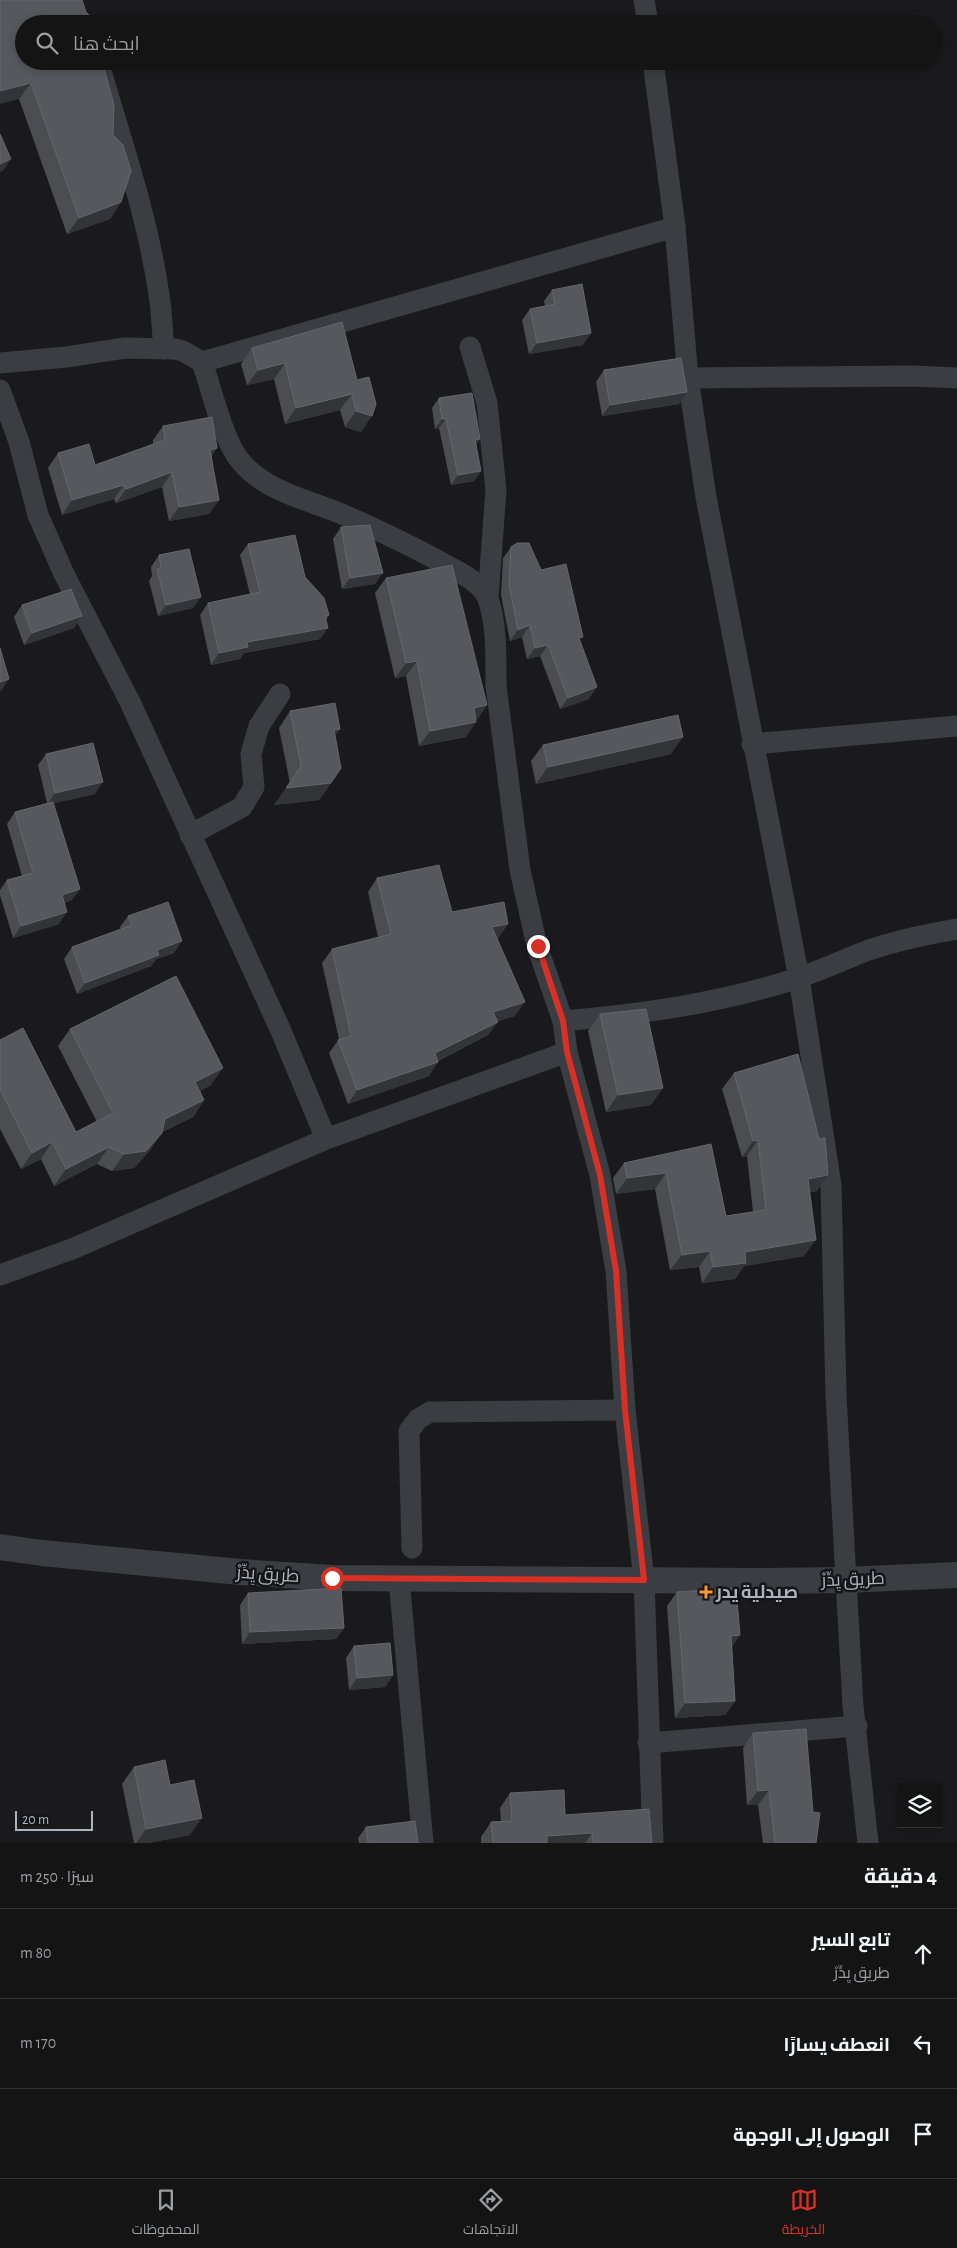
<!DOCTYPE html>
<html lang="ar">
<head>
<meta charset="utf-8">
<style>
  body { margin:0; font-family:"Alegreya Sans",Cairo,sans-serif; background:#1d1d1e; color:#f1f3f6; direction:rtl }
  .controls { position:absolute; right:15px; bottom:15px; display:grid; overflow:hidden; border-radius:0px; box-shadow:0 2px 8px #0003 }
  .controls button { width:45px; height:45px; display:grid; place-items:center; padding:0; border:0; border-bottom:1px solid #333334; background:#141415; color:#f1f3f6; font:25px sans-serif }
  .scale { position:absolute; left:15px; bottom:12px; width:78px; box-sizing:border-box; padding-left:5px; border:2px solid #abb4bd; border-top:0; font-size:14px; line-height:18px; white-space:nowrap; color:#abb4bd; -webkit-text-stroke:4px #151517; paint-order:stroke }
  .stop { position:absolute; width:15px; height:15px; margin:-11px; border:4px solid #d93025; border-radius:50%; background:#fff }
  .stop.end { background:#d93025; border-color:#fff; box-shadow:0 1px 5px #0008 }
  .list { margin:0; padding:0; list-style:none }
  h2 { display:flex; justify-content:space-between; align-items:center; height:65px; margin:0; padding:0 20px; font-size:21px }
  h2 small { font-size:16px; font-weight:400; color:#9d9ea0 }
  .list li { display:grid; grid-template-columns:32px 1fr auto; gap:15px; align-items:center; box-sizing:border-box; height:90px; padding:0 20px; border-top:1px solid #333334 }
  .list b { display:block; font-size:19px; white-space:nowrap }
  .list p { margin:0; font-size:16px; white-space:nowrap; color:#9d9ea0 }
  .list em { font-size:16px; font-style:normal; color:#9d9ea0 }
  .icon { flex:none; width:28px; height:28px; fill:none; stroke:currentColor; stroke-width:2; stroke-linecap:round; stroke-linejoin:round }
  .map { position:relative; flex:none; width:957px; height:1843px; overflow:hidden; direction:ltr }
  .search { position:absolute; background:#141415; box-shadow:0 2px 8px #0003; left:15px; right:15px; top:15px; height:55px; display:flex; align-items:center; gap:12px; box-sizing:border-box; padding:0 18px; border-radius:28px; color:#9d9ea0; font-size:19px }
  .sheet { height:335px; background:#141415 }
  nav { display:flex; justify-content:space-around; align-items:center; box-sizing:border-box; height:70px; border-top:1px solid #333334; background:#141415; font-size:14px; color:#9d9ea0 }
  nav a { display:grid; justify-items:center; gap:2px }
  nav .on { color:#d93025 }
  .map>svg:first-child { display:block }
</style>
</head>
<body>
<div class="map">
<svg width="957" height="1843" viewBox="0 0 957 1843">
  <rect width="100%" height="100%" fill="#1a1a1c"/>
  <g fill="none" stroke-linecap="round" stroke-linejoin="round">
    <g stroke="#3a3d42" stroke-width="21">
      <polyline points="644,0 648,24"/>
      <path d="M98 61C120 137 148 217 159 295 162 313 162 331 164 349"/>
      <polyline points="653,61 675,227 688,378 706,497 799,978 831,1185 836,1395 846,1580 853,1706 868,1843"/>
      <polyline points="470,347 487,403 496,490 488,598"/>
      <polyline points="0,363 66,357 125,348 175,349 183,351 202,362"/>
      <polyline points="688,378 913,376 957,378"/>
      <polyline points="0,390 19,442 38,515 64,574 130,702 281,1031 326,1139"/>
      <polyline points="752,744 957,726"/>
      <polyline points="190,835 242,807 254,787 251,754 259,726 280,694"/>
      <path d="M563 1021 537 946 520 870 496 686C496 660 497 623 488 599 482 583 462 574 448 566 414 547 378 530 342 514 309 500 267 492 242 463 223 442 212 390 202 362L675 227"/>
      <polyline points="0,1275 72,1249 326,1139 567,1052"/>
      <polyline points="412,1548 409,1431 418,1419 430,1412 625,1410"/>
      <polyline points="399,1579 423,1843"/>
      <polyline points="648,1743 857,1726"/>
      <path d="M653 1843 644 1580 625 1410 616 1271 600 1175 567 1052 563 1021C642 1014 722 1003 798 978 822 970 845 959 869 950 898 940 927 934 957 929"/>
    </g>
    <polyline stroke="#3a3d42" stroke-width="26" points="0,1547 42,1553 240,1572 333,1578 755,1581 846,1580 957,1575"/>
  </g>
  <g fill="#4b4d51">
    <polygon points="24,24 113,135 121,202 110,219 67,234 19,99"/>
    <polygon points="552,290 583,345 529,354 522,320 530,309 545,306 544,301"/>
    <polygon points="342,322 361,432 345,427 340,410 285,424 274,379 247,385 241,364 252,348"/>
    <polygon points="604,370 687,392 679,404 602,416 596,382"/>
    <polygon points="439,398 480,439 476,445 481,471 474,481 451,485 439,428 435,429 432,408"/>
    <polygon points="163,426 217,448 211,457 219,500 209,514 169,521 162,487 116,503 114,499 62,515 48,468 58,453 95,465 153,444 153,440"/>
    <polygon points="341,527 375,584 342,589 333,539"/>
    <polygon points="248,544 305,577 329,615 326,620 320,639 244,653 240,659 211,665 200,615 208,603 250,594 240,555"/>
    <polygon points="511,547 541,570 580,641 589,699 560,709 540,656 527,659 522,637 510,641 501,595 503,558"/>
    <polygon points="159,555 193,608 158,616 149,581 152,576 151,567"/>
    <polygon points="386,578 487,705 476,720 466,737 419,746 406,676 395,678 375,593"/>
    <polygon points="22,605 82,616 74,628 24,645 14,617"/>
    <polygon points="290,711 335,736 331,783 319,800 274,805 290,783 279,728"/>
    <polygon points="543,745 671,754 536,784 531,761"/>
    <polygon points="46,754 95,794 53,803 72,900 64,903 59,924 13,938 0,895 0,890 7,880 22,876 7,824 15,812 47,803 38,765"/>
    <polygon points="377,878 452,912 508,924 498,938 497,938 515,1016 498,1021 488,1035 438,1061 429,1076 348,1104 329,1053 339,1039 322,963 332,949 378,937 368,892"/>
    <polygon points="128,916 174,953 156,959 151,966 77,994 64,959 72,947 121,929 120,927"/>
    <polygon points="600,1014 651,1105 606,1112 588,1031"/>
    <polygon points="70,1029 211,1085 200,1091 204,1100 193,1117 162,1132 150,1150 134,1168 112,1171 97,1164 54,1186 41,1159 21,1169 0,1129 0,1040 76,1132 97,1122 58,1046"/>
    <polygon points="734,1073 828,1175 817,1191 809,1192 804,1256 744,1266 735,1279 702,1283 699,1267 670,1270 655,1189 616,1194 613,1178 624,1163 711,1144 726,1216 753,1212 747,1156 742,1157 722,1089"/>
    <polygon points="677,1592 740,1635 732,1646 735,1701 725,1715 675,1718 667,1606"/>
    <polygon points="248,1593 344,1628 336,1639 242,1644 240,1605"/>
    <polygon points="354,1646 393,1675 385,1687 349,1690 346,1658"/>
    <polygon points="753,1733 813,1812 816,1843 763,1843 758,1805 747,1805 743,1748"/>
    <polygon points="134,1767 170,1785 190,1835 148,1843 134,1843 122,1784"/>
    <polygon points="510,1793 565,1815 652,1843 481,1843 481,1837 491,1822 501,1821 500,1808"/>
    <polygon points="366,1827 418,1843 359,1843 358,1838"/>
  </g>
  <g fill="#333437">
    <polygon points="31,83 19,99 0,104 0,91"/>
    <polygon points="11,159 3,171 0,172 0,164"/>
    <polygon points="121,202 110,219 67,234 79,218"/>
    <polygon points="591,333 583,345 529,354 537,343"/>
    <polygon points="285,363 274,379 247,385 258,370"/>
    <polygon points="687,392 679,404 602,416 610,405"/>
    <polygon points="352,394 340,410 285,424 296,408"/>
    <polygon points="356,411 372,416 361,432 345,427"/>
    <polygon points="442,419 446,419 439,428 435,429"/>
    <polygon points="480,439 473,449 475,440"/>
    <polygon points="217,448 207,463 210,450"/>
    <polygon points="481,471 474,481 451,485 458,475"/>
    <polygon points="172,472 162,487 116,503 126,489"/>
    <polygon points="124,485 114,499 62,515 72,500"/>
    <polygon points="219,500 209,514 169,521 179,507"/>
    <polygon points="383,573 375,584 342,589 350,578"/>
    <polygon points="201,597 193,608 158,616 166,605"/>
    <polygon points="82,616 74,628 24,645 32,633"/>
    <polygon points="530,625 522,637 510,641 518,630"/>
    <polygon points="328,628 320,639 244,653 240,659 211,665 219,653 247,642"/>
    <polygon points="548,645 540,656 527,659 535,648"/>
    <polygon points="417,661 406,676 395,678 406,663"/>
    <polygon points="9,679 1,691 0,691 0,682"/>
    <polygon points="597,687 589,699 560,709 568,698"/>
    <polygon points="487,705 477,720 463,723 474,708"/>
    <polygon points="476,722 466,737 419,746 430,731"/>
    <polygon points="340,729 329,745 334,730"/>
    <polygon points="683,737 671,754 536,784 548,767"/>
    <polygon points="103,782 95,794 47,805 55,793"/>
    <polygon points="331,783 319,800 274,805 286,788"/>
    <polygon points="80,889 72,900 54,906 62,895"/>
    <polygon points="67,912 59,924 13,938 21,926"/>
    <polygon points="508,924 498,938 483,941 492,927"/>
    <polygon points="182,941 174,953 156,959 151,966 77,994 85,983 157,950"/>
    <polygon points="525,1002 515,1016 484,1026 493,1012"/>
    <polygon points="498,1022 488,1035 427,1066 438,1062 429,1076 348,1104 357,1090 435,1053"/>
    <polygon points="223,1068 211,1085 184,1099 195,1082"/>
    <polygon points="663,1088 651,1105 606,1112 618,1095"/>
    <polygon points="204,1100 193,1117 153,1136 165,1119"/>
    <polygon points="162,1133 150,1150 134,1168 112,1171 124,1154"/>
    <polygon points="758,1140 747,1156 742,1157 753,1141"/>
    <polygon points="52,1142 41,1159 21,1169 32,1153"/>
    <polygon points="109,1147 97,1164 54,1186 66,1169"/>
    <polygon points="666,1173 655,1189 616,1194 627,1178"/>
    <polygon points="828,1175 817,1191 796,1195 808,1179"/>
    <polygon points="816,1240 804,1256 744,1266 735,1279 702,1283 713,1267 745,1252"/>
    <polygon points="710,1251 699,1267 670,1270 682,1255"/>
    <polygon points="344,1628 336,1639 242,1644 250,1632"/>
    <polygon points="740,1635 730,1650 731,1636"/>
    <polygon points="393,1675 385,1687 349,1690 357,1678"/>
    <polygon points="735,1701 725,1715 675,1718 685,1703"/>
    <polygon points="769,1790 758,1805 747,1805 758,1791"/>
    <polygon points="202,1818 190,1835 148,1843 136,1843 146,1829"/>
    <polygon points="592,1833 585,1843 542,1843 547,1836"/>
  </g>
  <g fill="#56585d" stroke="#63666c">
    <polygon points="0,0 82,0 86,12 92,18 93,24 24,24 24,61 102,61 114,105 113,135 123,145 131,171 121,202 79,218 31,83 0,91"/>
    <polygon points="0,134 11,159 0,164"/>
    <polygon points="582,284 591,333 537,343 530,309 555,304 552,290"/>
    <polygon points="342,322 357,380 369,377 376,404 372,416 356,411 352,394 296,408 285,363 258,370 252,348"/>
    <polygon points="681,358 687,392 610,405 604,370"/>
    <polygon points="472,393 480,439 475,440 481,471 458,475 446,419 442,419 439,398"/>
    <polygon points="212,417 217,448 210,450 219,500 179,507 172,472 126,489 124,485 72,500 58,453 89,444 95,465 165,440 163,426"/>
    <polygon points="370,525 383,573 350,578 341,527"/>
    <polygon points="295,535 305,577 324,598 329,615 325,616 328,628 247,642 248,647 219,653 208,603 260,592 248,544"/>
    <polygon points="517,543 529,543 541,570 566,564 583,637 579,638 597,687 568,698 548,645 535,648 530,625 518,630 509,584 511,547"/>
    <polygon points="189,549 201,597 166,605 157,569 161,568 159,555"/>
    <polygon points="452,565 487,705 474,708 476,722 430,731 417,661 406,663 386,578"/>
    <polygon points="71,589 82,616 32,633 22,605"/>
    <polygon points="0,648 9,679 0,682"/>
    <polygon points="335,703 340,729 334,730 341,768 331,783 286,788 301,766 290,711"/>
    <polygon points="678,715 683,737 548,767 543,745"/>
    <polygon points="93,743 103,782 55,793 46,754"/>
    <polygon points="53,802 80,889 62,895 67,912 21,926 7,880 33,873 15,812"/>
    <polygon points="439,865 452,912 504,902 508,924 492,927 525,1002 493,1012 498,1022 435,1053 438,1062 357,1090 338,1040 351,1036 332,949 391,934 377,878"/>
    <polygon points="168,902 182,941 157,950 159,955 85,983 72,947 132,925 128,916"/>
    <polygon points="176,976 223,1068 195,1082 204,1100 165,1119 162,1133 146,1151 124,1154 109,1147 66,1169 52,1142 32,1153 0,1089 0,1040 23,1028 76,1132 113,1113 70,1029"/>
    <polygon points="646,1009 663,1088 618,1095 600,1014"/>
    <polygon points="798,1054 819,1139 825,1138 826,1150 828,1175 808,1179 816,1240 745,1252 746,1263 713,1267 710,1251 682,1255 666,1173 627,1178 624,1163 711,1144 726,1216 766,1210 758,1140 753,1141 734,1073"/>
    <polygon points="341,1588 344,1628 250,1632 248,1593"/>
    <polygon points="736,1588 740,1635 731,1636 735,1701 685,1703 677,1592"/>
    <polygon points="390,1643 393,1675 357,1678 354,1646"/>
    <polygon points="806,1729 813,1812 820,1813 816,1843 775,1843 769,1790 758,1791 753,1733"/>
    <polygon points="165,1760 170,1785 194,1780 202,1818 146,1829 134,1767"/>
    <polygon points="564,1790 565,1815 649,1809 652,1843 593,1843 592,1833 547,1836 547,1843 493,1843 491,1822 512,1821 510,1793"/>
    <polygon points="415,1821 418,1843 368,1843 366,1827"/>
  </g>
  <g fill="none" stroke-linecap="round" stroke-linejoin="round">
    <polyline stroke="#d93025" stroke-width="6" points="332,1578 644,1580 625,1410 616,1271 600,1175 567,1052 563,1021 538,946"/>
  </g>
  <path fill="#fe9630" stroke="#151517" stroke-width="2" d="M703.5 1584.5h5v5h5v5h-5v5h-5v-5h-5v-5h5z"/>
  <g text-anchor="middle" stroke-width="5" stroke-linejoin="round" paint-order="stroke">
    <g font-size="18" fill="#abb4bd" stroke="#151517">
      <text transform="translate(268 1574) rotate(4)" y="6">طريق يِدِّرْ</text>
      <text transform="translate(853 1579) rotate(-2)" y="6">طريق يِدِّرْ</text>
    </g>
    <g font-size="18" font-weight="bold" fill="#abb4bd" stroke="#151517" text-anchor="start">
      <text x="716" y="1598">صيدلية يدر</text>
    </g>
  </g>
</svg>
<div class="controls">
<button><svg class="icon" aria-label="layers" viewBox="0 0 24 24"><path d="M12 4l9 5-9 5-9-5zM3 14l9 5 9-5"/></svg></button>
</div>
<div class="scale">20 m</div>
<div class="stop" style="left:332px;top:1578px"></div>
<div class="stop end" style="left:538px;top:946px"></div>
<div class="search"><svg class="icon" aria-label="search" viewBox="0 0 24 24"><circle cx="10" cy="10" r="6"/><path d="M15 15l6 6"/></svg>ابحث هنا</div>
</div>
<section class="sheet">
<h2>4 دقيقة<small>سيرًا · 250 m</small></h2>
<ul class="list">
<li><svg class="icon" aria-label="ahead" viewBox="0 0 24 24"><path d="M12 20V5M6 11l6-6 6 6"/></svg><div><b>تابع السير</b><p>طريق يِدِّرْ</p></div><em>80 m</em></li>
<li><svg class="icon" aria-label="left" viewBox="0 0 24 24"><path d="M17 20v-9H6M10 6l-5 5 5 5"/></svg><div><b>انعطف يسارًا</b></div><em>170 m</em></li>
<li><svg class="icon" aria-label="arrive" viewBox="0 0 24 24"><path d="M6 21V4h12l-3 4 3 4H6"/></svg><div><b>الوصول إلى الوجهة</b></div></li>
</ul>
</section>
<nav>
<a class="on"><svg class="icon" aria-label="map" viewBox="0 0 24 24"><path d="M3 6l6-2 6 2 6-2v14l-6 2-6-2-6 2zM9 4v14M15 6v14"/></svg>الخريطة</a>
<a><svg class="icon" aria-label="directions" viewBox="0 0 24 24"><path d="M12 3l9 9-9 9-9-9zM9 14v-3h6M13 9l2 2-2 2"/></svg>الاتجاهات</a>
<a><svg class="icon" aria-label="saved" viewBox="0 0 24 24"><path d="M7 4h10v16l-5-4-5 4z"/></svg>المحفوظات</a>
</nav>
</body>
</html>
